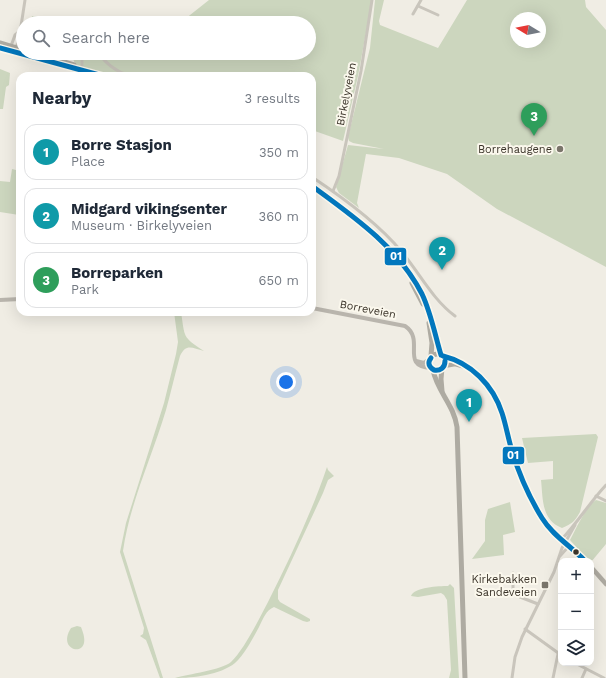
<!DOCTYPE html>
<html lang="en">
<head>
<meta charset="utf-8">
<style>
  body { margin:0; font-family:"Work Sans",sans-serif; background:#f6f6f7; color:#1f2937 }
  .controls { position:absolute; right:12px; bottom:12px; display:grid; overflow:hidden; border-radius:8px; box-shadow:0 4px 16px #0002 }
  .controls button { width:36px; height:36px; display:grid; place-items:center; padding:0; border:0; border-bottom:1px solid #e0e1e3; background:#fff; color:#1f2937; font:20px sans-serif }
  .compass { position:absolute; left:510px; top:12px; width:36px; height:36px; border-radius:50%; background:#fff; box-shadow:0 4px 16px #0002; rotate:280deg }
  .you { position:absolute; left:286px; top:382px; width:14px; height:14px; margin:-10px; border:3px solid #fff; border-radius:50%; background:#1a73e8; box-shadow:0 0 0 6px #1a73e833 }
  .badge { display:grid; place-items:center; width:26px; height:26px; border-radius:50%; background:#111827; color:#fff; font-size:13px; font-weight:700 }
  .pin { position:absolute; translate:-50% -33px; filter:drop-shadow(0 1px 2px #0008) }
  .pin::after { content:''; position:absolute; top:21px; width:14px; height:12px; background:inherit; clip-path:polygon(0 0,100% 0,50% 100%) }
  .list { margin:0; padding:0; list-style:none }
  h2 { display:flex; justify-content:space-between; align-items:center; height:52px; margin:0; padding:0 16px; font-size:17px }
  h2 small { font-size:13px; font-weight:400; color:#747a83 }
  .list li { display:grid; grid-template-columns:26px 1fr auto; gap:12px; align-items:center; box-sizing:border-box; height:56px; margin:0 8px 8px; padding:0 8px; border:1px solid #e0e1e3; border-radius:12px }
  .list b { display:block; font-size:15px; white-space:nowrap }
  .list p { margin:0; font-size:13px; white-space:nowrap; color:#747a83 }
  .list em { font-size:13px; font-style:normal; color:#747a83 }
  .icon { flex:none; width:22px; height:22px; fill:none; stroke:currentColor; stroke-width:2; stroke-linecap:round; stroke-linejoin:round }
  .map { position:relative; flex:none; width:606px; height:678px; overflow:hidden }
  .search { position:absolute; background:#fff; box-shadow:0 4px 16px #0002; left:16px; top:16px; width:300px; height:44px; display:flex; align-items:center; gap:10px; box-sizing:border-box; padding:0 14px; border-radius:22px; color:#747a83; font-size:15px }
  .panel { position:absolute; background:#fff; box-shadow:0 4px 16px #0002; left:16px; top:72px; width:300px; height:244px; border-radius:12px }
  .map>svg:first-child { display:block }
</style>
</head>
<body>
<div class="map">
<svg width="606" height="678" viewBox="0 0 606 678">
  <rect width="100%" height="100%" fill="#f0ede4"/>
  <g fill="#ccd6be" fill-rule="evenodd">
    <polygon points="209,0 372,0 358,76 343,141 312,130 312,76 81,76 72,57 57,53 309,53 309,23 148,23 156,17 185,19"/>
    <path d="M375 0H384L379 21 380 25 438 48 467 0H585L586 7 606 30V267L497 209 447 174 399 158 366 154 357 203 359 208 339 193 336 187 348 145 384 149 353 143 349 141 348 137 370 48ZM516 18H540V42H516Z"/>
    <polygon points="32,16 84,20 103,23 31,23"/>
    <polygon points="0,69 10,73 9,85 6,87 3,109 0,109"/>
    <polygon points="12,169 20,171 19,215 0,212 0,181 10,182"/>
    <path d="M174 312H181C185 337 182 337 204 351 192 348 186 343 180 356 175 374 171 392 166 410 152 457 130 502 123 551L163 678H160L148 645 146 640 140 636 143 634 144 628 120 552 126 523 164 403 176 354 178 342Z"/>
    <path d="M596 434 598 437 580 512C575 521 572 524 562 528 541 520 543 498 541 480L553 479V461L528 463 522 438Z"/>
    <path d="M327 467 328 470 334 476 328 480 323 493 278 590V599L280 602 310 619V621L307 622 303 621 274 607C266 610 263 619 259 627 253 638 245 654 235 663 220 675 193 678 175 678 188 674 222 670 231 662 244 650 259 619 268 602 290 558 311 514 327 467Z"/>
    <path d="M596 500 606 503V544L591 562 589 561 570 540C576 529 586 506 596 500Z"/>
    <polygon points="510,502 515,532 503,535 504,555 472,559 485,541 485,520 488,509"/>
    <path d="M450 584 454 588 459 678H449L451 670 447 600 444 595 441 593 418 597 411 596C414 587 439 586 448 586Z"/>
    <path d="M77 626 81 627C83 632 85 638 84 643 81 656 58 648 71 628Z"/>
  </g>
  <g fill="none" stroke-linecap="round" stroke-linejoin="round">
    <g stroke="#c9c5bc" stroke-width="3">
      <polyline points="418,6 438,15"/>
      <polyline points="413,14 421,0"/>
      <polyline points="23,26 21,26 25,0"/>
      <polyline points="11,46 15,35 20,31"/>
      <path d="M15 49C20 41 19 34 21 26"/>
      <path d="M99 53C106 65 116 71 129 76"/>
      <path d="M312 177C342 197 378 223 401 251 419 272 432 299 455 316"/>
      <polyline points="333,191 339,176 361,71 372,0"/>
      <polyline points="596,496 606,501"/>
      <path d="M562 539C578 522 590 502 606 485"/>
      <polyline points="560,556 569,546"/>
      <polyline points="513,573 513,591 520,597 538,604"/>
      <polyline points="525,629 561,655"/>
      <polyline points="575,663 604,678"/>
      <polyline points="512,678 515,657 522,637 554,572 562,548 575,525"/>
      <polyline points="553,678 558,654"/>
      <polyline points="582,678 586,669"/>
    </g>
    <g stroke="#b9b5ad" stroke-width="4">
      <polyline points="0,300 20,299"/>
      <path d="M312 308 405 326C426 340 399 366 431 368"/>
      <polyline points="416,361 424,363 429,359"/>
    </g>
    <g stroke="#aeaaa1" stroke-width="4.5">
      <path d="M443 356C469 360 495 388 502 412 506 425 508 438 512 451 519 474 530 497 542 518 552 536 572 546 585 561"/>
      <polyline points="444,366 455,364 466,367"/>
      <polyline points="591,567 606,584"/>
    </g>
    <g stroke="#aeaba2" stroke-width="5">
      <polyline points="20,37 23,44"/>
      <polyline points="0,43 23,50"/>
      <polyline points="0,48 78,70 97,74"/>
      <polyline points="34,53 74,65"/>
      <polyline points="94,73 103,76"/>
      <path d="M312 186C352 215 400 248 422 294 431 313 434 334 441 355"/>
      <polyline points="412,283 423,304"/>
      <polyline points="429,323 432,343 431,356"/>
      <circle cx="437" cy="362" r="8"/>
      <path d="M433 370C437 391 454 405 457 427L465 678"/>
      <polyline points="442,391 441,379 442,368"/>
    </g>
    <polyline stroke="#c9c5bc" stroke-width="3" points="82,76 82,54"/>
    <g stroke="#fbf8ed" stroke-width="8">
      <g id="bus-1">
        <polyline points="0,48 103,76"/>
        <path d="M312 186C353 216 398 247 422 294 431 313 435 335 441 355"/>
        <path d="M443 356C471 363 493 385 502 413 506 425 508 438 512 451 519 474 529 497 542 518 553 536 571 546 585 561"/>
        <path d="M431 358C427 363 429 367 434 370 440 371 445 368 445 361"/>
      </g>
    </g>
    <use href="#bus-1" stroke="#0277bd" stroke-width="5"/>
  </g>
  <g fill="#7a756b" stroke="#fbf8ed" stroke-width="1.5">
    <circle cx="560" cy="149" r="4"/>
    <rect x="541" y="581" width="8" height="8" rx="2"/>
  </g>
  <circle fill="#3b342a" stroke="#fbf8ed" stroke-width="1.5" cx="576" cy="552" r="3.5"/>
  <g text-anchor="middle" stroke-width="4" stroke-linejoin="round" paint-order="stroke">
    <g font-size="11" fill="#3b342a" stroke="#fbf8ed">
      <text transform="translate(346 94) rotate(-79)" y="4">Birkelyveien</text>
      <text transform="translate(368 309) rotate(11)" y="4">Borreveien</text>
    </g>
    <g font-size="11" fill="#3b342a" stroke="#fbf8ed" text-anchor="end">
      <text x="552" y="153">Borrehaugene</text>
      <text x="537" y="583">Kirkebakken<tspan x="537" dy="13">Sandeveien</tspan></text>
    </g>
  </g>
  <g stroke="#fbf8ed" stroke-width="1.5">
    <rect x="384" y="247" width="23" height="19" rx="4" fill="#0277bd"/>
    <rect x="502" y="446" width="23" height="19" rx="4" fill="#0277bd"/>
  </g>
  <g font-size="11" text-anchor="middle" font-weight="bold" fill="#fff">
    <text x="396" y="260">01</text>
    <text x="513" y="459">01</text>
  </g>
</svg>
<div class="controls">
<button>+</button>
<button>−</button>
<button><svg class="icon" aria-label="layers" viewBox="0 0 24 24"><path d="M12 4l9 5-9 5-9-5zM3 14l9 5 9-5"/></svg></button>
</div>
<svg class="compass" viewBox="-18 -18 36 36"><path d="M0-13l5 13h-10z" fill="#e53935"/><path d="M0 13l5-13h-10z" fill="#747a83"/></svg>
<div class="you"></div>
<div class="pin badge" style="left:469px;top:422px;background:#0f9aa8">1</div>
<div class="pin badge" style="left:442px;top:270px;background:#0f9aa8">2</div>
<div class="pin badge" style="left:534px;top:136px;background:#2e9e5b">3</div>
<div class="search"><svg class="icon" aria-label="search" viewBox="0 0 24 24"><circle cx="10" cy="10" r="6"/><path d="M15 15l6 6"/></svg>Search here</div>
<section class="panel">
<h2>Nearby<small>3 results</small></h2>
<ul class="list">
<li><span class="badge" style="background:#0f9aa8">1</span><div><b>Borre Stasjon</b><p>Place</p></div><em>350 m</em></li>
<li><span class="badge" style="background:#0f9aa8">2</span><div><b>Midgard vikingsenter</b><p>Museum · Birkelyveien</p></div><em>360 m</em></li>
<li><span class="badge" style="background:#2e9e5b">3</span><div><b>Borreparken</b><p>Park</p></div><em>650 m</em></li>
</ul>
</section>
</div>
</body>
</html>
